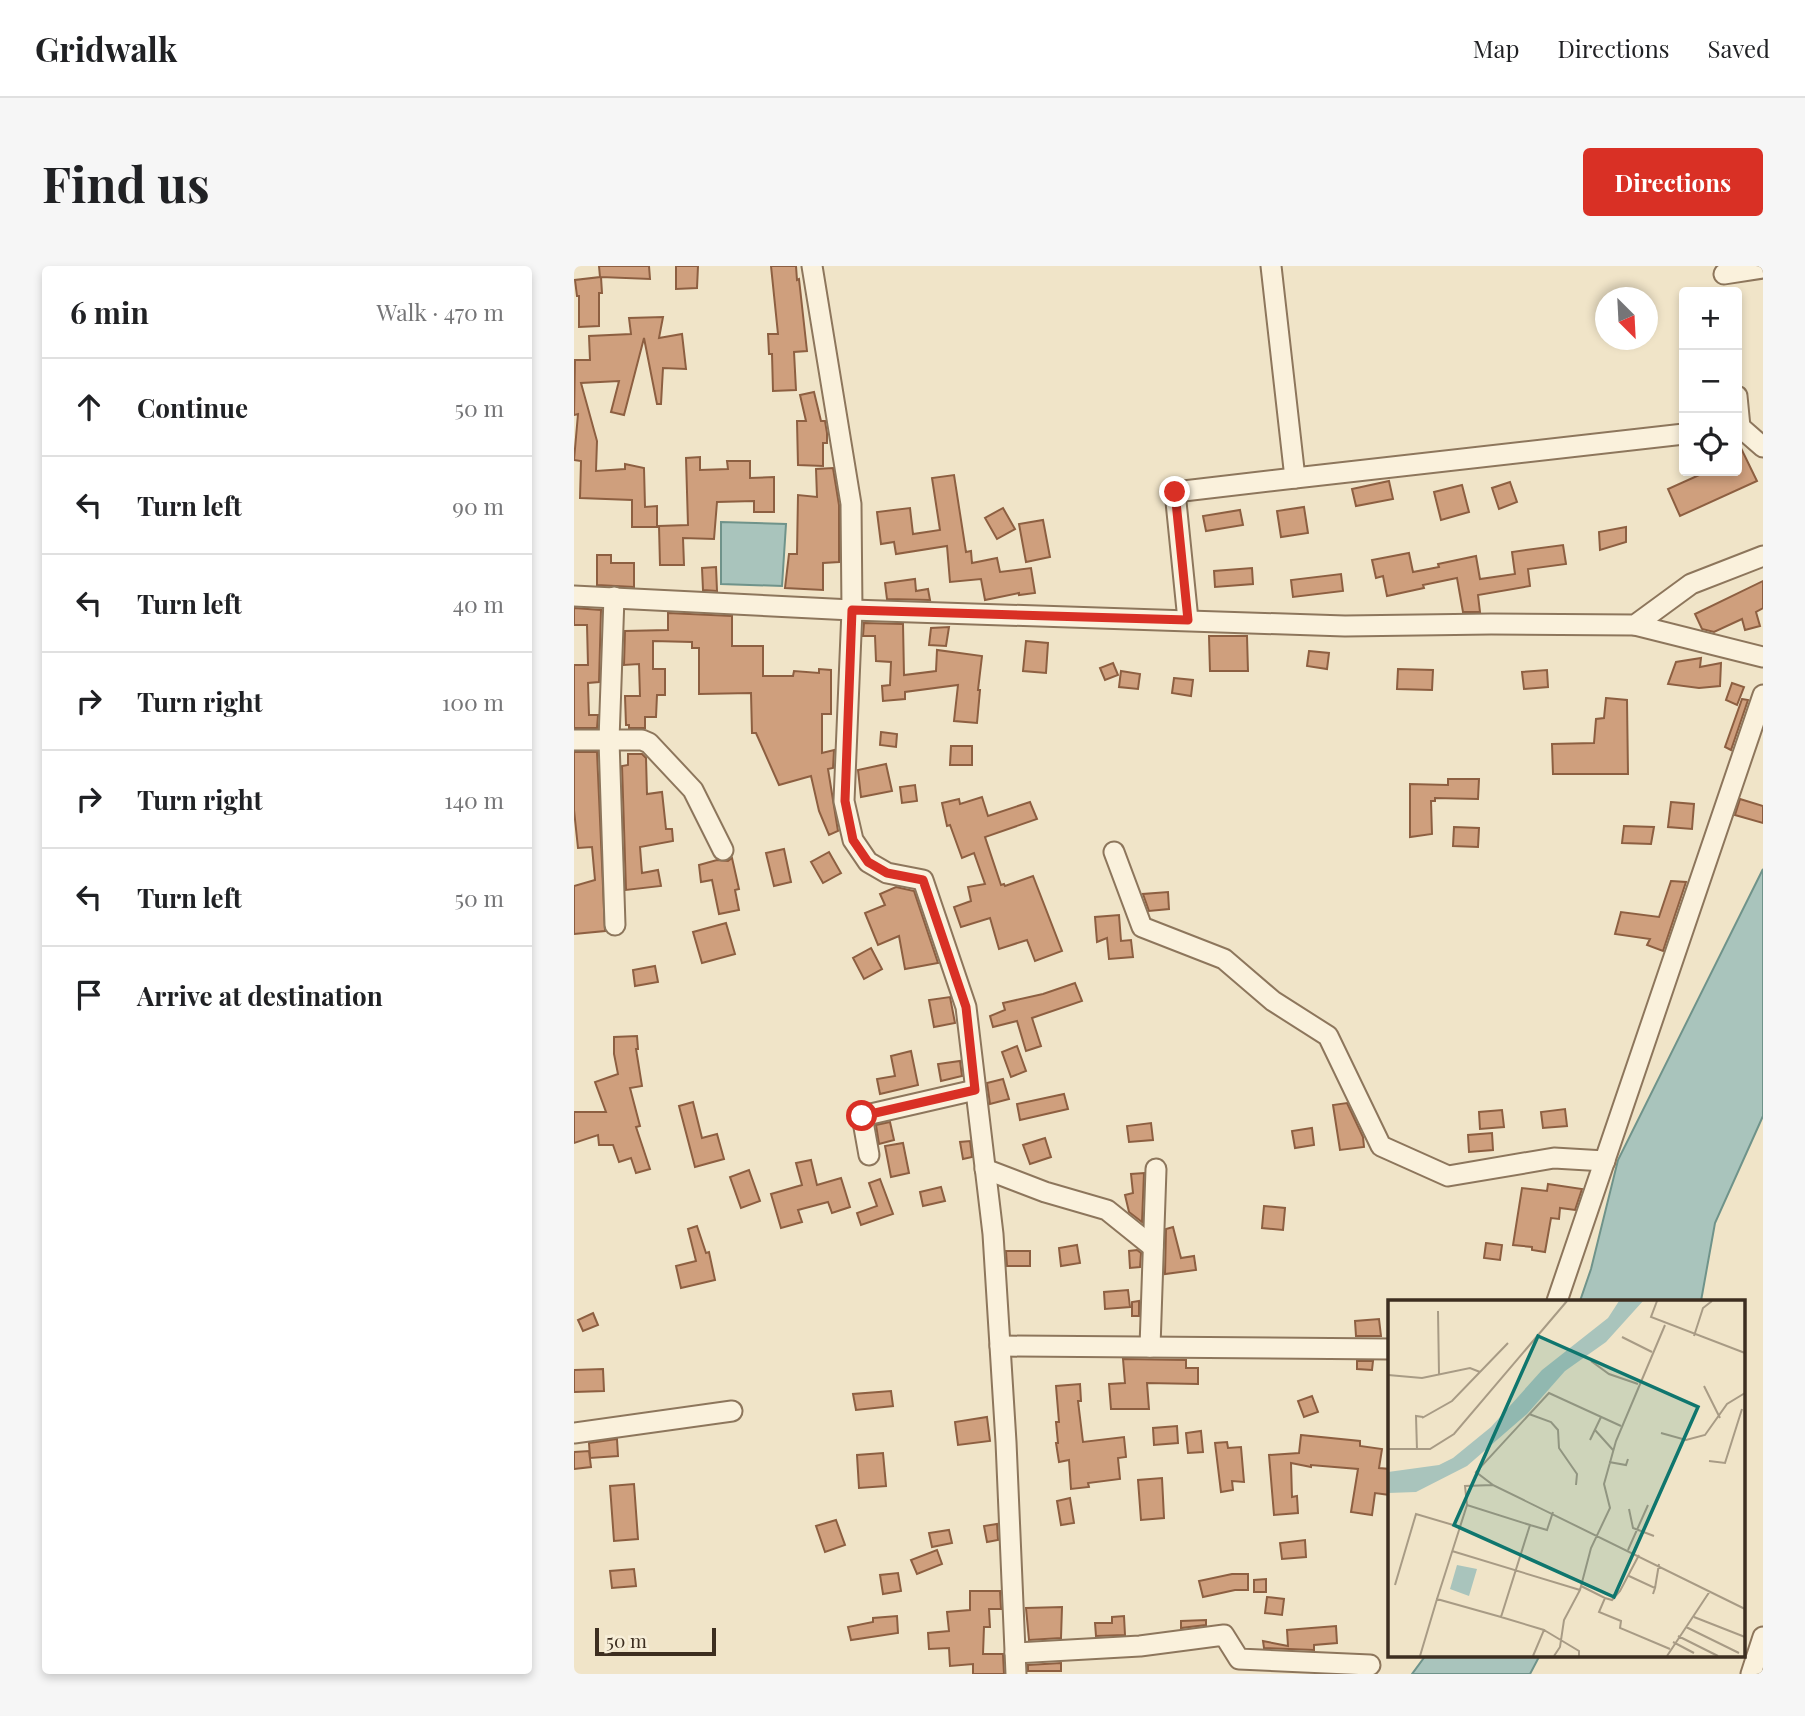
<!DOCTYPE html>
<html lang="en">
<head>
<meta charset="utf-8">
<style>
  body { margin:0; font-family:"Playfair Display",serif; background:#f6f6f6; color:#202124 }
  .controls { position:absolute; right:21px; top:21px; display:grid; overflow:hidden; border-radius:7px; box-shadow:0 4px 10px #0003 }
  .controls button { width:63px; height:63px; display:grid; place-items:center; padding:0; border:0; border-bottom:2px solid #e0e0e0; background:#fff; color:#202124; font:35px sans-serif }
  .compass { position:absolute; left:1021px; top:21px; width:63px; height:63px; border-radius:50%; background:#fff; box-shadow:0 4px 10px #0003; rotate:156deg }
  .scale { position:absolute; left:21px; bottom:18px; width:121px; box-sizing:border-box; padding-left:7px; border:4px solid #3d2e20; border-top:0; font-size:19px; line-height:24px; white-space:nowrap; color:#3d2e20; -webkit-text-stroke:5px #f7eed8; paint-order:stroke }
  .stop { position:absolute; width:21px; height:21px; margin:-16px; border:5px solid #d93025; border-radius:50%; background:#fff }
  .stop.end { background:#d93025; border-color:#fff; box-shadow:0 2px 7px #0008 }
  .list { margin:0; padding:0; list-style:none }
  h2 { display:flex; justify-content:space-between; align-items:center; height:91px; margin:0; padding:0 28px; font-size:30px }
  h2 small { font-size:23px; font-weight:400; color:#757577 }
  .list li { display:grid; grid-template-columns:46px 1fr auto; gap:21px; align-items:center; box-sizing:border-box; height:98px; padding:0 28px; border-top:2px solid #e0e0e0 }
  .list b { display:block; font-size:26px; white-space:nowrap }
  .list em { font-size:23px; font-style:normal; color:#757577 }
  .icon { flex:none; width:38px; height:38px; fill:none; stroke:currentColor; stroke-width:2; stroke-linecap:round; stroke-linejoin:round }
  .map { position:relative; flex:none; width:1189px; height:1408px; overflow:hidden; border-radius:7px }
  header { display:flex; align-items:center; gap:42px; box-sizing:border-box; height:98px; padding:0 35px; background:#fff; border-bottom:2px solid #e0e0e0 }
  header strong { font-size:33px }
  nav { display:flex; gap:38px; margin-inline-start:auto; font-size:24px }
  .intro { display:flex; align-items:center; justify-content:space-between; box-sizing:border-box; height:168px; padding:0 42px }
  h1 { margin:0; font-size:49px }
  .button { padding:18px 32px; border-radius:7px; background:#d93025; color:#fff; font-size:24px; font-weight:700 }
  main { display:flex; gap:42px; padding:0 42px }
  aside { flex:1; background:#fff; border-radius:7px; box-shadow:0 4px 10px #0003 }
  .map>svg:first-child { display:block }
</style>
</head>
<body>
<header>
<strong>Gridwalk</strong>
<nav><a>Map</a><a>Directions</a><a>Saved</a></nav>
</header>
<div class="intro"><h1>Find us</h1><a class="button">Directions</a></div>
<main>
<aside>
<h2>6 min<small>Walk · 470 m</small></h2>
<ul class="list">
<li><svg class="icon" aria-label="ahead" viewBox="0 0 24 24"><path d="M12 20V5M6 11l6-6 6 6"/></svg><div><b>Continue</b></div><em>50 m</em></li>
<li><svg class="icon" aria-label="left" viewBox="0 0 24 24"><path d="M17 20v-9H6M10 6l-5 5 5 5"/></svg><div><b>Turn left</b></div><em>90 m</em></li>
<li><svg class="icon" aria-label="left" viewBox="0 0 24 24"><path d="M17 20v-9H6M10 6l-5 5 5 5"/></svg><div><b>Turn left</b></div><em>40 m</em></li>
<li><svg class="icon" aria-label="right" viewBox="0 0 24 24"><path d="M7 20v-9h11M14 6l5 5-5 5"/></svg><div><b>Turn right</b></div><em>100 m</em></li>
<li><svg class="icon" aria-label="right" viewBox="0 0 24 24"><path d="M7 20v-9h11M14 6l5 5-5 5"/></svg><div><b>Turn right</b></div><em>140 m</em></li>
<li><svg class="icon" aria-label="left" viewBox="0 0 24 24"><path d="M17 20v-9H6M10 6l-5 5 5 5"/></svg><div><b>Turn left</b></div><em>50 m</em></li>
<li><svg class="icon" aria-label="arrive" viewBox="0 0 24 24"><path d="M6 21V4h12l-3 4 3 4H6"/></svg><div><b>Arrive at destination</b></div></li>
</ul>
</aside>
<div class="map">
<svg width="1189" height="1408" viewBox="0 0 1189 1408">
  <rect width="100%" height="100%" fill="#f0e4c8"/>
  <g fill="#a9c4bc" stroke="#6f938a" stroke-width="2">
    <polygon points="147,256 212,258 208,320 147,318"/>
    <polygon points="1189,603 1189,850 1141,957 1127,1035 1006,1035 1017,1003 1044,894"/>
    <polygon points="852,1389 966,1389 956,1408 838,1408"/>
  </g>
  <g fill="#cf9f7d" stroke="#8d5f41" stroke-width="2">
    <polygon points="25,0 75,0 76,13 27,11 28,27 25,27 25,60 5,61 5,30 3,30 1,14 26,11"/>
    <polygon points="102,0 124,0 123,22 102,23"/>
    <polygon points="197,0 222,0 223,14 225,13 233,85 220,86 222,124 199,125 198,88 195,88 194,68 204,68"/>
    <polygon points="89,51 85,72 108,68 112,103 89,102 87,138 83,138 70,72 50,149 37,146 45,115 7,117 23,175 22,205 51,203 51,198 70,202 71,241 83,240 83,261 58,261 58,234 6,232 7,195 0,194 4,148 0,149 1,94 16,94 15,70 57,68 55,52"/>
    <polygon points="240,126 247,155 251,155 253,167 253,177 249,177 249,200 224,199 223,155 232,155 226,129"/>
    <polygon points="1163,174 1183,215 1106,250 1094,223 1134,205 1163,205"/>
    <polygon points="126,191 126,204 154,203 153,195 176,195 176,212 200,211 200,246 180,246 180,235 143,236 140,273 109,272 110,299 86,299 85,260 114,259 112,192"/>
    <polygon points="259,202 265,239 265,296 249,297 249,324 211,322 215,288 223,288 224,229 243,231 242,203"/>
    <polygon points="380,209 392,286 397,285 398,297 423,292 426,306 457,302 461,327 445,329 445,327 411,334 407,313 376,316 373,280 322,288 320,276 307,278 303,246 336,242 339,268 366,264 358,212"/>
    <polygon points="815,215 819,233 782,240 778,223"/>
    <polygon points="936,216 943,236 925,243 918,222"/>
    <polygon points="888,219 895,246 867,254 860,226"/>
    <polygon points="730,241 734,267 707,271 703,245"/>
    <polygon points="429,242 441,263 423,273 411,252"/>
    <polygon points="666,244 669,259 632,265 629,250"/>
    <polygon points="469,254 476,291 452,296 445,258"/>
    <polygon points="1052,261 1052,276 1026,284 1025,266"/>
    <polygon points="989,279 992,298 954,303 956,320 904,329 906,346 889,346 883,312 849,319 850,322 813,330 809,310 802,312 798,294 835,287 839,306 865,301 864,298 902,290 906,313 941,308 938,286"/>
    <polygon points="23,289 37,289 37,297 60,297 60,321 23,319"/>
    <polygon points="142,301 143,325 129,324 128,302"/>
    <polygon points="678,302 679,318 641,321 640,305"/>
    <polygon points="767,308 769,325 719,331 717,314"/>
    <polygon points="341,313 342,325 354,323 356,334 313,333 311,317"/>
    <polygon points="1189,315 1189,342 1182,346 1186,360 1171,364 1168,353 1140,366 1128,363 1121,348"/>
    <polygon points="0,342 27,344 25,416 14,417 15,449 24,449 23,462 0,462 0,399 14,399 13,359 0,359"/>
    <polygon points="94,347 158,350 158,380 189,380 189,410 219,410 220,405 245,407 245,403 257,404 257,448 248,448 248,487 260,484 259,502 254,503 264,565 255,569 245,545 237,510 205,519 182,467 178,467 177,427 125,428 125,382 118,382 118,376 79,375 79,403 91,403 91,429 83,429 82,451 71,451 71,462 55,462 55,459 52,459 51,430 66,430 65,398 50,399 51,365 94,364"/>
    <polygon points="290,357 329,358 330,409 362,405 363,384 408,390 404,424 406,424 403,457 380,455 384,419 331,426 331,433 309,435 308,420 316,419 317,396 302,395 301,370 289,370"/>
    <polygon points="375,361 372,380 355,379 357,362"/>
    <polygon points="635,370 673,370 674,405 636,405"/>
    <polygon points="452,375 474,377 472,407 449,405"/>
    <polygon points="735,385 755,387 753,403 733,400"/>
    <polygon points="1127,392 1126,401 1147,397 1146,420 1125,422 1094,418 1102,396"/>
    <polygon points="539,397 544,409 531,414 526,402"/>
    <polygon points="824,403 859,404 858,424 823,423"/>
    <polygon points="973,404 974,421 950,423 948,406"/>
    <polygon points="547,405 566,408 564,423 545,421"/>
    <polygon points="600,412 619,414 617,430 598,427"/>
    <polygon points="1158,417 1170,421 1163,439 1152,434"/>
    <polygon points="1032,432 1053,434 1054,508 979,508 978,478 1020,477 1022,453 1030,452"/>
    <polygon points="1168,433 1174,434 1157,484 1151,481"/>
    <polygon points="307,466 323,468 322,481 306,479"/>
    <polygon points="377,480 398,480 398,499 376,499"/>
    <polygon points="0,486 23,486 31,665 0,668 0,620 21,614 18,581 4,582 0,544"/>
    <polygon points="54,488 68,488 72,492 73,528 88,526 92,563 98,563 99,575 66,581 68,607 84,604 87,620 52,624 48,500 54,499"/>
    <polygon points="312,498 318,525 287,531 284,504"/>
    <polygon points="874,513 905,513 904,533 861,532 861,535 857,535 858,568 836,571 836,518 874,519"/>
    <polygon points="341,519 343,535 328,537 326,521"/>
    <polygon points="408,531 414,550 456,536 463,553 411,571 427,619 430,618 431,620 459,610 488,685 461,695 453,674 425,683 416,652 387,661 380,641 397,635 394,621 411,618 400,587 388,592 376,559 373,560 368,537 385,533 386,538"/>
    <polygon points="1166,533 1189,540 1189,557 1161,549"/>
    <polygon points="1097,536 1120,538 1118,563 1094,561"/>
    <polygon points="1050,560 1080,561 1077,578 1048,577"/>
    <polygon points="880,561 905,562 904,581 879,580"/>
    <polygon points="210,583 217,616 200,620 192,587"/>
    <polygon points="255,586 267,607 249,617 237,596"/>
    <polygon points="158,592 165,623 161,624 165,644 145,648 138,614 127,616 125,599 143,594 154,595"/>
    <polygon points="1097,615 1112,616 1089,685 1073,679 1076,673 1041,668 1047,646 1085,651"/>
    <polygon points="322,621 340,625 364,697 331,703 325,670 304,679 291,647 311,639 306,628"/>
    <polygon points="594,626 595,643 575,645 569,628"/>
    <polygon points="545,649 547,675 557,674 559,691 535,693 533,672 523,676 521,651"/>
    <polygon points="152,657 161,688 128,697 119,666"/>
    <polygon points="297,682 308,703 290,713 279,692"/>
    <polygon points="81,700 84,716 61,720 59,704"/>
    <polygon points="501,717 508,735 458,752 467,780 452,785 443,755 419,761 416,750 431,744 429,737 469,728"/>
    <polygon points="376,731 381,757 360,761 355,734"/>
    <polygon points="63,770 64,783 62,783 68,820 56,822 66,860 62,861 76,903 62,907 57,892 45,896 39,879 25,879 24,869 0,877 0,846 32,846 21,816 44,808 40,788 40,771"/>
    <polygon points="443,780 452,805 437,811 428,786"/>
    <polygon points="337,785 344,819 306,828 303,813 321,810 317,790"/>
    <polygon points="386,795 388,810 367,815 364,798"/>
    <polygon points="429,813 435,833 416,838 413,817"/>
    <polygon points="490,828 494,843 446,854 443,838"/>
    <polygon points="119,836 128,872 143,868 150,893 121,901 105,840"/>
    <polygon points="773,837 789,871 790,881 766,884 759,839"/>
    <polygon points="991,843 993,860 969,862 967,846"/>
    <polygon points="928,844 930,861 906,863 905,846"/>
    <polygon points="316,856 320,874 305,878 302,859"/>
    <polygon points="577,857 579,874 555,876 553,860"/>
    <polygon points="738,862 740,879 721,882 718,865"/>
    <polygon points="918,867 919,884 895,886 894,869"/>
    <polygon points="471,872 477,891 456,898 449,879"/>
    <polygon points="396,875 398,891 389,893 386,876"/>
    <polygon points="329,877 335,907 317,911 311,880"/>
    <polygon points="237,894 243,919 267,912 276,941 258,947 254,936 224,944 228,956 207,962 197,928 228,919 222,897"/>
    <polygon points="175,904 186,935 167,942 156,911"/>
    <polygon points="570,907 568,956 555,946 551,929 559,927 557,908"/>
    <polygon points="306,913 319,948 287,959 283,947 303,940 295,917"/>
    <polygon points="974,918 1008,923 1001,944 986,942 985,953 977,952 971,986 958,984 958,981 939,979 948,922 973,925"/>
    <polygon points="367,921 371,935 349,940 346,926"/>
    <polygon points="690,940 711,942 709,964 688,962"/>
    <polygon points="123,960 132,987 135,986 141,1014 107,1022 102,1000 122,995 114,963"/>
    <polygon points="599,961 607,992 620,990 622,1004 591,1008 592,963"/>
    <polygon points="912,977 928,979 926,994 910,992"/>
    <polygon points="503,979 506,997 487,1000 485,982"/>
    <polygon points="563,984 567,987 566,1001 556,1002 555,985"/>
    <polygon points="432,985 456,985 456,1000 433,1000"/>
    <polygon points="554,1024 556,1041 531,1043 530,1026"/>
    <polygon points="565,1035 565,1050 558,1050 558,1036"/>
    <polygon points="19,1047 24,1059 9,1065 4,1054"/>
    <polygon points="805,1053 807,1070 782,1070 781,1055"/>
    <polygon points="549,1093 612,1094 612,1102 624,1102 624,1118 573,1117 575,1143 537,1143 535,1118 551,1117"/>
    <polygon points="783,1095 799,1095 798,1104 783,1103"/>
    <polygon points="29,1103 30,1125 0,1126 0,1104"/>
    <polygon points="506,1118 507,1135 504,1135 509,1176 550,1171 552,1191 544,1192 546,1213 514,1217 515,1221 497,1223 495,1194 485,1196 482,1177 484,1177 482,1156 485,1156 482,1120"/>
    <polygon points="317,1125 319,1140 282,1144 279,1128"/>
    <polygon points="738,1130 744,1146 730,1151 724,1135"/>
    <polygon points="413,1151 416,1175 384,1179 381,1156"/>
    <polygon points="603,1160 604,1177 580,1179 579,1162"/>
    <polygon points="627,1165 629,1186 614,1187 612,1167"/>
    <polygon points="727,1169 786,1175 786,1180 808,1183 805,1202 816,1203 816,1229 801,1227 798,1249 777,1246 784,1203 737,1199 737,1201 717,1197 718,1231 723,1230 724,1247 700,1249 695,1189 725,1187"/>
    <polygon points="43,1173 44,1190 16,1192 15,1177"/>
    <polygon points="653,1176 654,1182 667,1181 670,1216 658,1215 659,1224 647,1226 641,1177"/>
    <polygon points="15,1185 17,1201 0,1203 0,1186"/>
    <polygon points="309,1187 312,1220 285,1222 283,1189"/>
    <polygon points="588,1212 590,1252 567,1254 564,1214"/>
    <polygon points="60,1218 64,1273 40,1275 36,1220"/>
    <polygon points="496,1232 500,1257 487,1259 483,1235"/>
    <polygon points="262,1254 271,1279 251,1286 242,1260"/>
    <polygon points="423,1258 424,1274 413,1276 410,1260"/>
    <polygon points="375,1264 378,1277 358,1281 355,1267"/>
    <polygon points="731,1274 732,1291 708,1293 706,1277"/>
    <polygon points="363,1284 368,1298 343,1308 337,1294"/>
    <polygon points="60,1303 62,1320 38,1322 36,1305"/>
    <polygon points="324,1307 327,1325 309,1328 306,1309"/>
    <polygon points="658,1308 674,1308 674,1324 661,1324 629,1331 625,1315"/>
    <polygon points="692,1313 692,1326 680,1326 680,1314"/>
    <polygon points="396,1325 426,1325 427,1343 415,1343 416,1361 410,1361 409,1388 429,1388 430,1408 399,1408 399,1398 376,1400 375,1382 355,1383 354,1367 375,1365 373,1346 396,1344"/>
    <polygon points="693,1331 710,1333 708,1349 691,1347"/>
    <polygon points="488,1341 487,1372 455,1374 452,1342"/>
    <polygon points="323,1350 324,1367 277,1374 274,1361 299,1356 299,1352"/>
    <polygon points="550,1350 551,1369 522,1370 521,1357 538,1357 538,1351"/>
    <polygon points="632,1354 632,1359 607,1362 607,1355"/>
    <polygon points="762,1360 763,1377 740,1379 740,1384 690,1382 689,1375 714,1380 713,1364"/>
    <polygon points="487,1397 487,1405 454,1405 454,1399"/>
  </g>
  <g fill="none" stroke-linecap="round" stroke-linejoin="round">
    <g stroke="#8d765c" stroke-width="23">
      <g id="minor">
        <polyline points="238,0 277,238 278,344 270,535 279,574 294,596 313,607 349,614 392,741 419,968 432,1176 442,1408"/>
        <polyline points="697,0 721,212 1110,168"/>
        <polyline points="1150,8 1189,2"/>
        <polyline points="1163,130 1166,161 1163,162"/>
        <polyline points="1166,161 1189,181"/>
        <polyline points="0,330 278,344 771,360 917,358 1061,359 1117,318 1189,290"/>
        <polyline points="40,331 35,474 41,659"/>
        <polyline points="614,354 601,226 721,212"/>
        <polyline points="1061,359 1189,391"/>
        <polyline points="0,474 68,474 75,477 119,524 149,584"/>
        <polyline points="540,586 568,661 650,693 699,735 754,770 807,880 874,910 980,892 1031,895"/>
        <polyline points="295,889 288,850 401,824"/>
        <polyline points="411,903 471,926 533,944 579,981"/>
        <polyline points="983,1035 1189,429"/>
        <polyline points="426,1080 816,1083"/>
        <polyline points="576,1081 582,903"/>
        <polyline points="0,1167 158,1145"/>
        <polyline points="441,1387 566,1380 650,1369 665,1393 796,1399"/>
        <polyline points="1177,1408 1189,1371"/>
      </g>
    </g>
    <use href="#minor" stroke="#faf1dc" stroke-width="19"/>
  </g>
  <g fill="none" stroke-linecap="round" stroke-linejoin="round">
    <polyline stroke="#d93025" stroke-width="9" points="288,850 401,824 392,741 349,614 313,607 294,596 279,574 271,535 278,344 614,354 601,226"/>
  </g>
  <g transform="translate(814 1034)">
    <rect width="357" height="357" fill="#f0e4c8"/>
    <path d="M231 1H255L218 42 177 71 139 114 79 166 28 192 0 193V172L51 165 65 158 103 127 154 70 220 18ZM69 265 89 269 81 296 62 289Z" fill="#a9c4bc"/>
    <path fill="none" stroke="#a89b85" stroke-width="2" d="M269 1 263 17 357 53M50 11 51 74M306 36 315 8 324 1M234 37 264 52M203 61 221 74 250 84M0 75 34 78 82 68 92 72M316 86 332 118M141 114 163 122 170 130 171 148 189 174 188 185M34 118 64 101 120 43M207 130 225 150M273 133 298 140 317 135 339 104 357 93M202 140 213 117M0 149H42L66 134 179 1M29 150 28 116 35 117M321 161 337 163 354 109M221 162 238 165 240 159M105 185 88 172 161 93 233 126M79 205 77 186 105 185 357 309M241 209 245 228 266 236M142 225 159 230 165 212M240 250 260 205M64 251 192 290M241 276 267 288 265 294M7 285 28 214 72 227 49 299 113 317 142 225 79 205 72 227M193 286 217 298 211 312 233 321 232 328 282 349M267 288 271 264M217 298 224 300 232 291 251 255M113 317 156 330 145 356M306 317 357 337M298 327 351 353M156 330 191 351V356M290 336 330 356M285 342 306 353M32 356 49 299M166 356 172 347 176 320 192 290 203 248 222 208 216 184 228 141 277 25M279 356 322 291"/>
    <path fill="#0f766e" fill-opacity="0.15" stroke="#0f766e" stroke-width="3.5" d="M150 36 310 107 226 297 66 225Z"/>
    <rect width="357" height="357" fill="none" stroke="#3d2e20" stroke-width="3.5"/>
  </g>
</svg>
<div class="controls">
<button>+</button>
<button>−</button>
<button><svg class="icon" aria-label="locate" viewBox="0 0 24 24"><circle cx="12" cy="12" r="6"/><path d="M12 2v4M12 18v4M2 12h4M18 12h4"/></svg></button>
</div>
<svg class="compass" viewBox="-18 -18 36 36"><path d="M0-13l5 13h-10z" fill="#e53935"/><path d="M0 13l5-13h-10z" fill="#757577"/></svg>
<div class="scale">50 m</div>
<div class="stop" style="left:288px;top:850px"></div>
<div class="stop end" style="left:601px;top:226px"></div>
</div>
</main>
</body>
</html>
